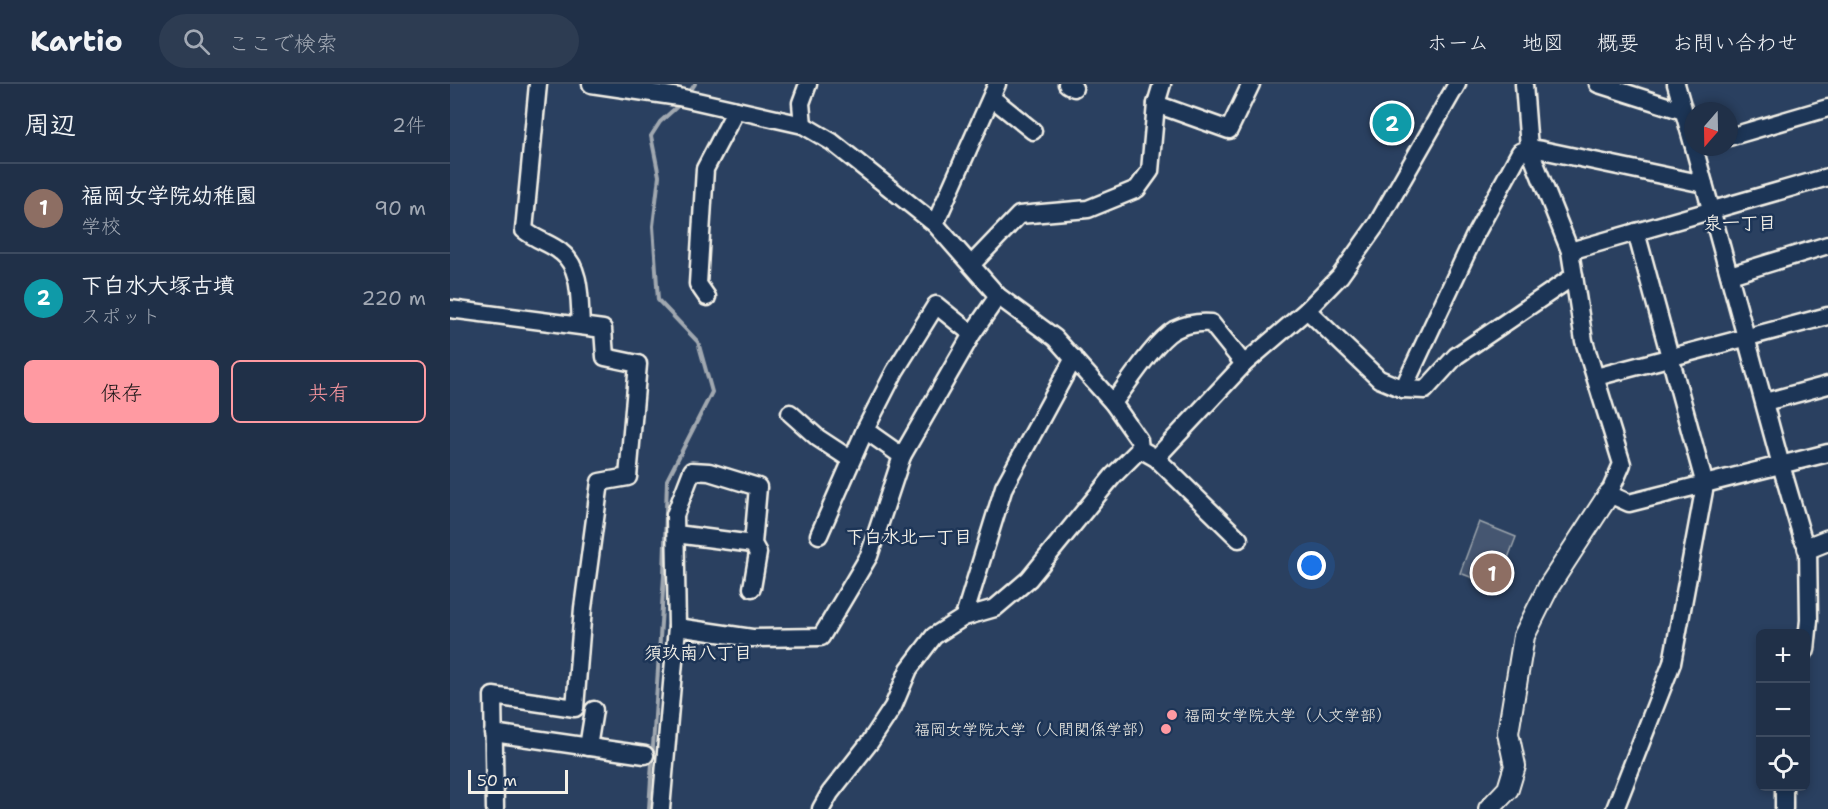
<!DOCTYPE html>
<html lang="ja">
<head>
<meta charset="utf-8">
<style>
  body { margin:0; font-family:"Shantell Sans","Klee One",sans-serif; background:#2d3c52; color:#f1f3f6 }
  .controls { position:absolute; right:18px; bottom:18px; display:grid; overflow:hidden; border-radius:9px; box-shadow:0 3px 9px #0003 }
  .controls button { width:54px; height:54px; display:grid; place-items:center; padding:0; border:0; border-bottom:2px solid #3d4b60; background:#203048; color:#f1f3f6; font:30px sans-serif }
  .compass { position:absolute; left:1234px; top:18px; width:54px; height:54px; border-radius:50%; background:#203048; box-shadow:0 3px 9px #0003; rotate:200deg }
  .scale { position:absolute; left:18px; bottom:15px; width:100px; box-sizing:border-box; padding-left:6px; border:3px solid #f4f1e8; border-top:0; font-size:16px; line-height:21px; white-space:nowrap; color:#f4f1e8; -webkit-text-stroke:4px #1d3557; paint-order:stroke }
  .you { position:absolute; left:862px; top:482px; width:21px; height:21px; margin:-15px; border:4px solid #fff; border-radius:50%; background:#1a73e8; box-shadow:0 0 0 9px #1a73e833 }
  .badge { display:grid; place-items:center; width:39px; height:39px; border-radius:50%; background:#ff9aa2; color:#fff; font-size:20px; font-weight:700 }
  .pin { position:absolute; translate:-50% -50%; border:3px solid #fff; box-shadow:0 2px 6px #0006 }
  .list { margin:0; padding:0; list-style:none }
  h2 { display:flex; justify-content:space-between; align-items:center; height:78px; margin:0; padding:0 24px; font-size:26px }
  h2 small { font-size:20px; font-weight:400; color:#a2a9b4 }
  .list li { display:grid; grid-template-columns:39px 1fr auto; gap:18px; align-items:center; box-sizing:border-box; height:90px; padding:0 24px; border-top:2px solid #3d4b60 }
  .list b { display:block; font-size:22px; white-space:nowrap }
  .list p { margin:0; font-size:20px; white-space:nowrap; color:#a2a9b4 }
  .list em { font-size:20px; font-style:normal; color:#a2a9b4 }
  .actions { display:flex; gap:12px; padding:18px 24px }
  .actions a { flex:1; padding:14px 0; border:2px solid #ff9aa2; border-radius:9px; text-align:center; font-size:21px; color:#ff9aa2 }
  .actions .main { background:#ff9aa2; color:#111 }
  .icon { flex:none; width:33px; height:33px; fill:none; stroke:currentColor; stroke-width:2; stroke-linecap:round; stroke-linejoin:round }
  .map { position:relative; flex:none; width:1378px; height:725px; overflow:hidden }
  header { display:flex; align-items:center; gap:36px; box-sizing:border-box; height:84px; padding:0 30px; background:#203048; border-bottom:2px solid #3d4b60 }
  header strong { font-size:28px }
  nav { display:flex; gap:33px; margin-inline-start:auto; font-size:21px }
  .search { width:420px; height:54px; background:#2d3c52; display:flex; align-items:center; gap:15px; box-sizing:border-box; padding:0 21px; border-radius:33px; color:#a2a9b4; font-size:22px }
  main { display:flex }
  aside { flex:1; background:#203048 }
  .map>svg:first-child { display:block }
</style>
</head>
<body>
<header>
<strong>Kartio</strong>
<div class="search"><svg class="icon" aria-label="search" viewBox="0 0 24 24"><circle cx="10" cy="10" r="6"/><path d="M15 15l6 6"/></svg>ここで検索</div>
<nav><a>ホーム</a><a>地図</a><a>概要</a><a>お問い合わせ</a></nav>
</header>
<main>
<aside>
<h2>周辺<small>2件</small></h2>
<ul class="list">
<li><span class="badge" style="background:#8d6e63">1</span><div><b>福岡女学院幼稚園</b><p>学校</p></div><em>90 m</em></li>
<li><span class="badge" style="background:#0f9aa8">2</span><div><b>下白水大塚古墳</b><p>スポット</p></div><em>220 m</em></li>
</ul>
<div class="actions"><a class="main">保存</a><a>共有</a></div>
</aside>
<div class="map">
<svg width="1378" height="725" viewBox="0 0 1378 725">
  <rect width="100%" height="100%" fill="#2a4060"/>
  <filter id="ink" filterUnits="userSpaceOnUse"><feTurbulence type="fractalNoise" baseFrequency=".0167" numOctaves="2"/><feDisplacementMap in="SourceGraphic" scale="12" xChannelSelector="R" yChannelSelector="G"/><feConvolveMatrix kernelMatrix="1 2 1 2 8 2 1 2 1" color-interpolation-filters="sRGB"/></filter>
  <g filter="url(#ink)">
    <polygon fill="#445771" stroke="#9ca4ac" stroke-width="1.5" points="1029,438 1066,453 1047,503 1010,489"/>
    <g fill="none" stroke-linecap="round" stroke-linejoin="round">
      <g stroke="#a1a8b0" stroke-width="4">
        <polyline points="239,9 245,0"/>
        <polyline points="199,725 214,492 217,396 262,308 248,258 208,216 203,142 209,92 201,52 210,38 230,20"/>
      </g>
      <g stroke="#f4f1e8" stroke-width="21">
        <g id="minor">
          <path d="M88 0 74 146C86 156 100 159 111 168 132 184 129 217 131 240"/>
          <polyline points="141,0 229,13 353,41 382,58 485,140 548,212 605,254 663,319 689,356 690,365 706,374 789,455"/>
          <polyline points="617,0 624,4"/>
          <polyline points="1074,0 1079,64 1120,167 1124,192"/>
          <polyline points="1148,0 1233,27"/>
          <polyline points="1226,0 1243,60"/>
          <polyline points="542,14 583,47"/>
          <polyline points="706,20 779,46 801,0"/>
          <polyline points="353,41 351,19 358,0"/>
          <polyline points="1279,53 1378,24"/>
          <polyline points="1244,63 1331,381 1352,453 1358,464 1359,536 1356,566"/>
          <polyline points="485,140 547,0"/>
          <polyline points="1120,167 1378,93"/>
          <polyline points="522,180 569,131 638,125 687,105 700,87 706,20 712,0"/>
          <polyline points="1280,191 1378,161"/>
          <polyline points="257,213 248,200 255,85 286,26"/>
          <polyline points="0,225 153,245 155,273 188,280 178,393 150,398 133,524 125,624 43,612 45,725"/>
          <polyline points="857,226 929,295 953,305 975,306 1006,272 1124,192 1134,257 1172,380 1159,410 1179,419 1378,369"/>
          <polyline points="522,250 486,221 445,287 415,346 452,372 522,250 548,212"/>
          <polyline points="1146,293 1378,232"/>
          <polyline points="953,305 1025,151 1070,68 1079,64 1092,66 1254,100"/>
          <polyline points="1315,318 1378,301"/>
          <path d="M663 319C677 301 705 257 724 246 736 240 748 238 761 239L794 280"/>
          <polyline points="340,329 368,354 400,375"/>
          <polyline points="706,374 794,280 857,226 890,192 927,140 1007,0"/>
          <polyline points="226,450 303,460"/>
          <polyline points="369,451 415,346"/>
          <polyline points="514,533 554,403 624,274"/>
          <polyline points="227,543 225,431 242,387 259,388 308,403 303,460 308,469 302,504"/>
          <polyline points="43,649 195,671"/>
          <polyline points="138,663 144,626"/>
          <polyline points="1334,702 1334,725"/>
          <polyline points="211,725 227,543 302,554 371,553 419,472 452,372"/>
          <polyline points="371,725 380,709 420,658 443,623 459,585 484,552 514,533 545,524 579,495 663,392 690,365"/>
          <polyline points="1165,725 1222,579 1255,401 1186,148"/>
        </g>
      </g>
      <g stroke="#f4f1e8" stroke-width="24">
        <g id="tertiary">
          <polyline points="1358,464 1378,456"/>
          <polyline points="1039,725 1058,705 1065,682 1058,649 1074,552 1099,502 1159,410"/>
        </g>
      </g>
      <use href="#minor" stroke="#1d3557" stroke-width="16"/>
      <use href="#tertiary" stroke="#1d3557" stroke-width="20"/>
    </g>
  </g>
  <g fill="#ff9aa2" stroke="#1d3557" stroke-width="2">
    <circle cx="722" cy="631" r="6"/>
    <circle cx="716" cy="645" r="6"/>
  </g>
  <g text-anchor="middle" stroke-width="5" stroke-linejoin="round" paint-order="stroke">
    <g font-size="16" fill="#f4f1e8" stroke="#1d3557" text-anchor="start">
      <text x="734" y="637">福岡女学院大学（人文学部）</text>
      <text x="704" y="651" text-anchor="end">福岡女学院大学（人間関係学部）</text>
    </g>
    <g font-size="18" font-weight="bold" fill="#f4f1e8" stroke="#1d3557">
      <text x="1290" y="145">泉一丁目</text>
      <text x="459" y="459">下白水北一丁目</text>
      <text x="248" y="575">須玖南八丁目</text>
    </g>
  </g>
</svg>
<div class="controls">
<button>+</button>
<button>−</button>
<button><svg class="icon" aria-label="locate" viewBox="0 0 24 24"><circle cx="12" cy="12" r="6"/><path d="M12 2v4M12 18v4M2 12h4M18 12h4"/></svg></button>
</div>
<svg class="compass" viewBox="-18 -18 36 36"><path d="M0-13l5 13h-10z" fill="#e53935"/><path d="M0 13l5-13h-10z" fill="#a2a9b4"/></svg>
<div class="scale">50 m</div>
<div class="you"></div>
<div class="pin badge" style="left:1042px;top:489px;background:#8d6e63">1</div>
<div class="pin badge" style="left:942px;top:39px;background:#0f9aa8">2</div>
</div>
</main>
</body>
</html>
